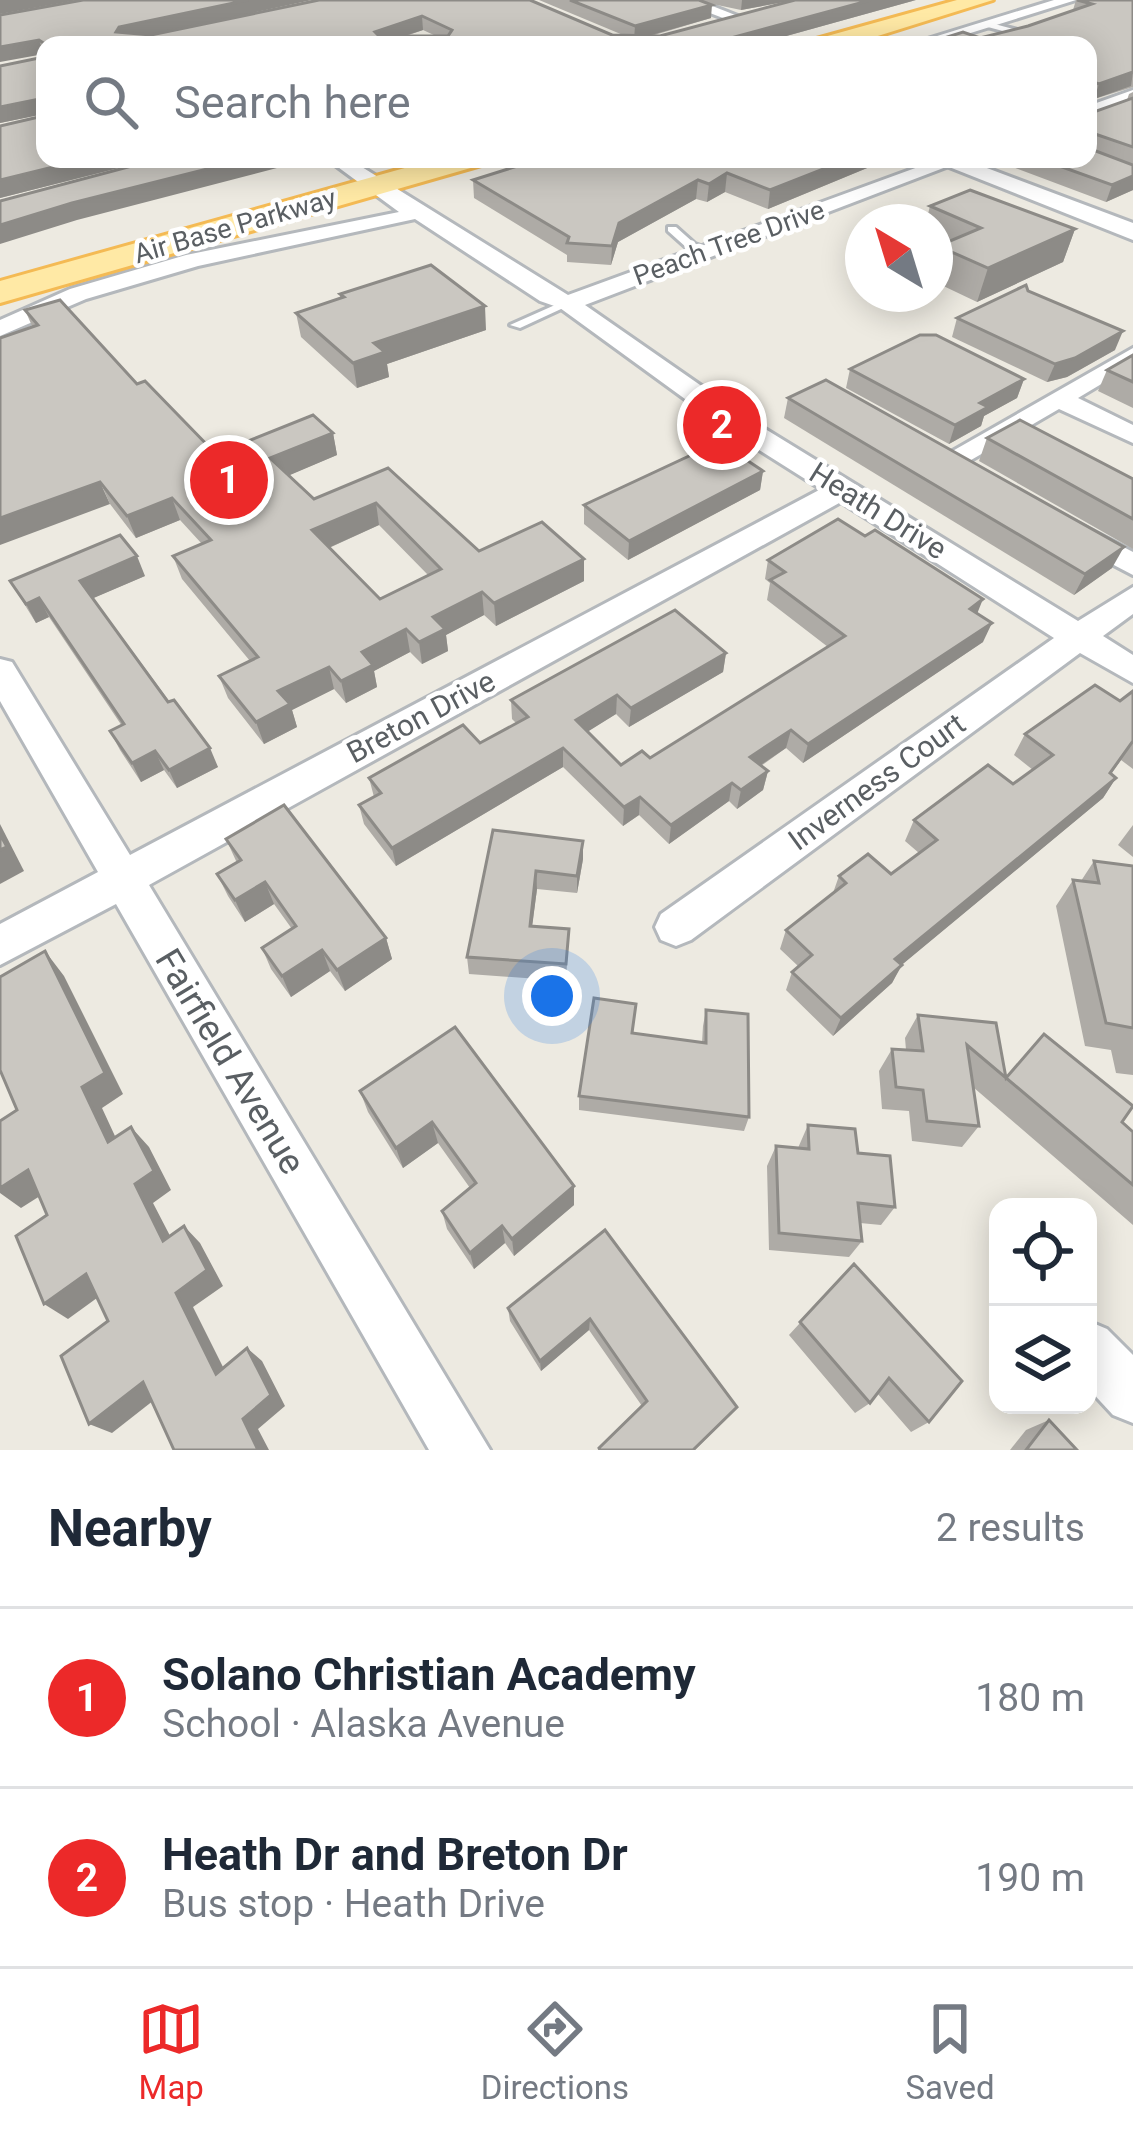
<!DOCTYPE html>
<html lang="en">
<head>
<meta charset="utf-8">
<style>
  body { margin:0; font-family:Roboto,sans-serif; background:#f6f6f7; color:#1f2937 }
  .controls { position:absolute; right:36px; bottom:36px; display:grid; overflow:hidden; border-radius:24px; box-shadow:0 6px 30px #0003 }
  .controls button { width:108px; height:108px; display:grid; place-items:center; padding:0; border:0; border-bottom:3px solid #e0e1e3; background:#fff; color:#1f2937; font:60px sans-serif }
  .compass { position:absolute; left:845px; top:204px; width:108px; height:108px; border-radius:50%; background:#fff; box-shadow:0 6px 30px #0003; rotate:322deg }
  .you { position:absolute; left:552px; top:996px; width:42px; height:42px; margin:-30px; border:9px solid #fff; border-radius:50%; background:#1a73e8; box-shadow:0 0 0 18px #1a73e833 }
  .badge { display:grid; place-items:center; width:78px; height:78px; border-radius:50%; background:#ec2929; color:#fff; font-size:39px; font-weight:700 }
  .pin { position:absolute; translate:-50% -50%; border:6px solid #fff; box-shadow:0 3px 12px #0006 }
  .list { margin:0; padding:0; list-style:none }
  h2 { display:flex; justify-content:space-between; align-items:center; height:156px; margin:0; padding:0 48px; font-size:51px }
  h2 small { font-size:39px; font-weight:400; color:#747a83 }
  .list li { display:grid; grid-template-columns:78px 1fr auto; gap:36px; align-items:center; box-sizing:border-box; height:180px; padding:0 48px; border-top:3px solid #e0e1e3 }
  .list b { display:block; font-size:45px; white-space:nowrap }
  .list p { margin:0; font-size:39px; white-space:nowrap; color:#747a83 }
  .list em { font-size:39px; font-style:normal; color:#747a83 }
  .icon { flex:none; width:66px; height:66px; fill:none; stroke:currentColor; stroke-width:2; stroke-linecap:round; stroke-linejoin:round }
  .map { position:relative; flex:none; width:1133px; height:1450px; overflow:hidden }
  .search { position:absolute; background:#fff; box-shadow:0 6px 30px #0003; left:36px; right:36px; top:36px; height:132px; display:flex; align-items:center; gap:30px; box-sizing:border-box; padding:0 42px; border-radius:24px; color:#747a83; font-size:45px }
  .sheet { height:516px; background:#fff }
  nav { display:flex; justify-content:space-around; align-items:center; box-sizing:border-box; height:168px; border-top:3px solid #e0e1e3; background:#fff; font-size:33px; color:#747a83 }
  nav a { display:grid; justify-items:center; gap:6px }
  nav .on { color:#ec2929 }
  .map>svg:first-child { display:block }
</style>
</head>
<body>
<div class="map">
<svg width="1133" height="1450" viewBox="0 0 1133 1450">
  <rect width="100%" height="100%" fill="#edeae1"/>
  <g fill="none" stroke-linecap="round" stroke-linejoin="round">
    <g stroke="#b4b8bc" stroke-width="6">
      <g id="service">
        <polygon points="987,22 1025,32 1026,34 1022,36 984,26"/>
        <polygon points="668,227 676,227 695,244 715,251 710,254 687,248 668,231"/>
        <polygon points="564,301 574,303 520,328 510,325"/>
      </g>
    </g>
    <g stroke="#b4b8bc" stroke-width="6">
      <g id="minor">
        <polygon points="676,0 697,0 748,20 736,23"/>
        <polygon points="1054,0 1076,0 932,45 908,45"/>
        <polygon points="1133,90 1133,101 1088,117 1088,106"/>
        <polygon points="327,159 349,159 568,295 940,159 967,159 585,305 749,419 1078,621 1133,587 1133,614 1103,636 1133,655 1133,683 1080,653 691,940 676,946 661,940 655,927 661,914 1054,638 841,502 149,885 490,1450 429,1450 116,904 0,965 0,924 98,872 0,701 0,659 12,662 130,855 821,489 729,431 560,308 540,301 415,219 198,266 86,299 0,336 0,320 70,289 186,255 399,212"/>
        <polygon points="1133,348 1133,365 1078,398 1133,425 1133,443 1059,409 959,467 939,467 935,461"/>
        <polygon points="1079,524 1133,552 1133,575 1068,541 1064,534 1068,527"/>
        <polygon points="1088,1321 1107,1329 1133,1355 1133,1423 1113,1415 1088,1388"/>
      </g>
    </g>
    <g stroke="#b4b8bc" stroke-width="6">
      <polygon id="tertiary" points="929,159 963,159 1133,223 1133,240"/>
    </g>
    <g stroke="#f4ba54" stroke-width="6">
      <g id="primary">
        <polygon points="957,0 993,0 849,45 810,45 813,40"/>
        <polygon points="437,159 485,159 481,165 0,303 0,281"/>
      </g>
    </g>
    <use href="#service" fill="#fff" fill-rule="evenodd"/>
    <use href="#minor" fill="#fff" fill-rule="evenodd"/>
    <use href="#tertiary" fill="#fff" fill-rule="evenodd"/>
    <use href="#primary" fill="#ffe9a5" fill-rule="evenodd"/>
  </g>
  <g fill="#aeaba6" fill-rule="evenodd">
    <path d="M319 0 623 35 539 0H795L741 10 703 2 711 18 651 36H660L916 0 754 45H45V159H154L0 198V126L43 116V114L0 123V66L44 57V54L0 15 151 35ZM423 30 436 36H406Z"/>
    <polygon points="1076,0 1133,0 1133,87 1094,99 1088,97 1088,45 922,45 980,38 1028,26 1073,10"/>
    <polygon points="1133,92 1133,190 1106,202 999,162 1000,159 1088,159 1088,114 1127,100 1129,94"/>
    <polygon points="540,159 884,159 884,161 768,209 725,192 707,202 696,199 618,242 611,265 567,262 567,255 474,198 473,180"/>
    <polygon points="930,206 1075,229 1063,262 977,302 935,282 935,258 938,246 935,244 935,222 926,222"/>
    <polygon points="1028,291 1115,350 1067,377 1047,382 952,337 957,318"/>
    <polygon points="340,294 486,330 387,364 389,377 357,388 301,337 296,313 340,298"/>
    <path d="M25 310 137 384 216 454 333 433 337 455 289 475 314 499 388 468 479 551 584 559V581L496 626 484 615 446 635 448 651 422 664 410 652 374 671 377 687 346 703 334 689 292 710 297 727 264 744 228 698 219 676 250 661 182 579 173 556 202 544 180 520 136 538 110 504ZM379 525 428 575 380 599 329 548Z"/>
    <polygon points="1133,355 1133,408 1098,391 1107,370"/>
    <polygon points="850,369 1024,379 1017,398 984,416 981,426 949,444 846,388"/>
    <polygon points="788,398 1112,568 1074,595 784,418"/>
    <polygon points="987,438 1133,479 1133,549 979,461"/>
    <polygon points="751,464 763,471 760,490 628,560 584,524 584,505"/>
    <polygon points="768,560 977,614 983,642 803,763 786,748 761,766 768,771 763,790 737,809 729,801 669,844 639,815 623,826 563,767 396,866 364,824 359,805 374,797 369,778 480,743 516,723 512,719 511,700 726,653 723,672 629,727 616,714 588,731 621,765 650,758 828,647 767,600 770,583 765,579"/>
    <polygon points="145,576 93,598 218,767 177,788 164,770 141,782 120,750 110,731 122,726 49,617 36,623 10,581"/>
    <polygon points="1133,691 1133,769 1121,760 1111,774 1116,778 1103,798 901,965 892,983 833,1036 786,990 792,972 798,966 780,949 786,930 833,893 839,876 891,874 919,853 905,841 914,820 1013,784 1033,770 1014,755 1025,734 1120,701"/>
    <polygon points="1133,825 1133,857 1118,845"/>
    <polygon points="493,830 583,859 577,893 537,889 532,926 569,929 566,981 469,974 467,957"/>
    <polygon points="226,839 386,938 392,959 345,991 330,971 291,997 271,969 262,948 292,929 274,904 245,922 228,896 217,874 237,863"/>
    <polygon points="1094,861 1133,866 1133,1075 1116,1073 1111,1050 1085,1046 1056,906 1073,880 1081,881"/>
    <polygon points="706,1010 749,1117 744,1131 579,1110 579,1096 633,1033 702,1043 703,1026"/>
    <polygon points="918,1015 996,1023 1006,1078 1122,1122 1133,1132 1133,1225 973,1087 979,1126 962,1147 912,1141 909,1111 882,1109 879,1071 892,1049 906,1050 905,1038"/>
    <polygon points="455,1027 574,1205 514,1256 505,1243 474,1269 447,1229 442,1211 470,1188 438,1143 403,1168 368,1112 360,1091"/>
    <polygon points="808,1125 858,1153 895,1207 881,1225 860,1223 862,1241 849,1257 769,1250 767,1166 776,1146 798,1148"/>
    <polygon points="605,1230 737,1407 695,1450 598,1450 642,1406 589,1330 541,1371 510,1321 508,1308"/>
    <polygon points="854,1264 929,1422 911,1432 877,1393 870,1403 855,1413 789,1335"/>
    <polygon points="1049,1420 1077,1450 1010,1450 1026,1430"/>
  </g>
  <g fill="#8d8b87">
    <polygon points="0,0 78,0 0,14"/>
    <polygon points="248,0 312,0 123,41 116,32 119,27"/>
    <polygon points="742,0 795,0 741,10"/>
    <polygon points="871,0 916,0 754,45 705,45"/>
    <polygon points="712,5 711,18 634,40 635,26"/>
    <polygon points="422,16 423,30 376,45 375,32"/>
    <polygon points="39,40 44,54 0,62 0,47"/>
    <polygon points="1133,72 1131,86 1094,99 1099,84"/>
    <polygon points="39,99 44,114 0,123 0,107"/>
    <polygon points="86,159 154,159 0,198 0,180"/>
    <polygon points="247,159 296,159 296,163 77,220 0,244 0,225 72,203"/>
    <polygon points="849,159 884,159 884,161 768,209 770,190"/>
    <polygon points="727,173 725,192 707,202 709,184"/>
    <polygon points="1133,176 1133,190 1106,202 1112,185"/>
    <polygon points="698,180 696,199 618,242 611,265 612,246 619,223"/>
    <polygon points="1075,229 1063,262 977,302 988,268"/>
    <polygon points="485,306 486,330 387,364 389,377 357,388 353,363 374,343"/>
    <polygon points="1123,331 1115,350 1067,377 1047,382 1055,364"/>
    <polygon points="1024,379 1017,398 984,416 981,426 949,444 955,425 980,403"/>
    <polygon points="333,433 337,455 276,481 270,458"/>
    <polygon points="763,471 760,490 628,560 629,541"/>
    <polygon points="100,482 110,504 0,545 0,518"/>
    <polygon points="172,498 180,520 136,538 127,516"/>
    <polygon points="376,503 379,525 317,553 312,530"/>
    <polygon points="1124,547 1112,568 1074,595 1085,574"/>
    <polygon points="137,556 145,576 89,600 80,581"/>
    <polygon points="584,559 584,581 496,626 494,603"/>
    <polygon points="482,592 484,615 446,635 448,651 422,664 419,642 433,617"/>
    <polygon points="39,598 49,617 36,623 26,604"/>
    <polygon points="983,599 975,619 970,609"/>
    <polygon points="992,623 983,642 803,763 808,744"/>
    <polygon points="406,629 410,652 374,671 377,687 346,703 341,681 362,652"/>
    <polygon points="726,653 723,672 629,727 631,708"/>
    <polygon points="329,667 334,689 292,710 297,727 264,744 256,722 278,691"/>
    <polygon points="617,695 616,714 576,739 576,720"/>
    <polygon points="791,730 786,748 746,775 750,757"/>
    <polygon points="1133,741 1097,793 1116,778 1103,798 886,978 895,959"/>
    <polygon points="210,748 218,767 177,788 169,770"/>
    <polygon points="563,748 563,767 396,866 392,848"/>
    <polygon points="155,751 164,770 141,782 132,763"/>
    <polygon points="768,771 763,790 737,809 741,790"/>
    <polygon points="732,783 729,801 669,844 671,825"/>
    <polygon points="640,797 639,815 623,826 624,807"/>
    <polygon points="0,824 24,871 0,884"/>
    <polygon points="583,841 583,859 577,893 577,876"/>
    <polygon points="536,871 537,889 530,943 530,926"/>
    <polygon points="265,882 274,904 245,922 235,900"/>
    <polygon points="386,938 392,959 345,991 337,970"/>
    <polygon points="322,950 330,971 291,997 282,976"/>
    <polygon points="45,951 64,976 123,1094 102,1108 127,1162 108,1142 82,1087"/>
    <polygon points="902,965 892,983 833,1036 841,1018"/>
    <polygon points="432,1122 438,1143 403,1168 396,1148"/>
    <polygon points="131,1127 149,1147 171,1190 153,1203 181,1257 163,1241 135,1184"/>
    <polygon points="28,1170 51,1189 21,1208 0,1193 0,1188"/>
    <polygon points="574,1186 574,1205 514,1256 512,1239"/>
    <polygon points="184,1226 200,1243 223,1286 193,1307 232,1385 216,1374 176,1293"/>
    <polygon points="502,1226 505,1243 474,1269 470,1253"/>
    <polygon points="86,1274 108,1290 68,1319 44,1304"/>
    <polygon points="590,1319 589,1330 541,1371 540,1361"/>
    <polygon points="247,1348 262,1361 285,1406 258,1429 269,1450 258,1450 243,1419"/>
    <polygon points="143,1382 163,1393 112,1433 89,1424"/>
  </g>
  <g fill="#cac7c1" stroke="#8d8b87" stroke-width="3" fill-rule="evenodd">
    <path d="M83 0H248L119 27 116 32 151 35 319 0H530L612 35 660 36 795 0H871L705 45H45V159H86L0 180V126L43 116 44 103 39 99 0 107V66L44 57 45 44 39 40 0 47V15ZM422 16 452 30 448 36H379L375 32Z"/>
    <polygon points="570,0 699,0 712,5 635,26"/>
    <polygon points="1077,0 1133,0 1133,72 1099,84 1088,80 1088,45 922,45 963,32 980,38 1028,26 1092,4"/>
    <polygon points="1133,98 1133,147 1095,134 1088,138 1088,114"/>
    <polygon points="1088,148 1133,165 1133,176 1112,185 1040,159 1088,159"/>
    <polygon points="158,159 247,159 72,203 0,225 0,201"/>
    <polygon points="540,159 849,159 770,190 727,173 709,184 698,180 619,223 612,246 567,243 569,237 473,180"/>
    <polygon points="970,190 1075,229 988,268 938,246 981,228 930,206"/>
    <polygon points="431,265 485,306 374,343 385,352 353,363 296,313 344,297 340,294"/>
    <polygon points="1026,285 1028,291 1123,331 1075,358 1055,364 957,318"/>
    <path d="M60 300 137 384 145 381 216 454 313 415 333 433 270 458 314 499 388 468 479 551 542 522 584 559 494 603 482 592 433 617 445 629 419 642 406 629 362 652 373 665 341 681 329 667 278 691 290 704 256 722 219 676 258 657 173 556 211 540 172 498 127 516 100 482 0 518V338L38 325 25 310ZM376 503 441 569 380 599 312 530Z"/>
    <polygon points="920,335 936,335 1024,379 980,403 988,407 955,425 850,369"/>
    <polygon points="1133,355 1133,382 1107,370"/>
    <polygon points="826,380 1124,547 1085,574 788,398"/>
    <polygon points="1020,420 1133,479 1133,519 987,438"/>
    <polygon points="730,437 753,452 742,457 763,471 629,541 584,505"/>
    <polygon points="838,519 865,536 875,530 983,599 970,609 992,623 808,744 791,730 750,757 768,771 741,790 732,783 671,825 640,797 624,807 563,748 392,848 359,805 381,793 369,778 463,725 480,743 528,717 511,700 675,610 726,653 631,708 617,695 576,720 621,765 642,751 650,758 845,636 770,580 785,572 768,560"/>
    <polygon points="120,535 137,556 80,581 168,702 174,700 210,748 169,770 155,751 132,763 110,731 124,724 39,598 26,604 10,581"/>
    <polygon points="1095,685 1120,701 1133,691 1133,741 1110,773 1116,778 895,959 902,965 841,1018 792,972 812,955 786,930 846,883 839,876 868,854 891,874 937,840 914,820 988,765 1013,784 1053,755 1025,734"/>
    <polygon points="284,805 386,938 337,970 322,950 282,976 262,948 296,926 265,882 235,900 217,874 241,860 226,839"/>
    <polygon points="493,830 583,841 577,876 536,871 530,926 569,929 566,964 467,957"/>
    <polygon points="0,834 7,847 0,850"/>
    <polygon points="1094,861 1133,866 1133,1028 1106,1023 1073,880 1099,883"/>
    <polygon points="45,951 105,1073 82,1087 108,1142 131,1127 154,1171 135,1184 163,1241 184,1226 207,1270 176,1293 216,1374 247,1348 271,1395 243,1419 258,1450 174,1450 143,1382 89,1424 61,1356 108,1321 86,1274 44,1304 16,1236 47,1215 28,1170 0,1188 0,1121 17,1110 0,1070 0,977"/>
    <polygon points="594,998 636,1004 632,1033 706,1043 706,1010 748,1014 749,1117 579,1096"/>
    <polygon points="918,1015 996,1023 1006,1078 1044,1034 1133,1106 1122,1122 1133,1132 1133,1185 967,1045 979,1126 927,1121 923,1090 896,1087 892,1049 923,1051"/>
    <polygon points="455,1027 574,1186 512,1239 502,1226 470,1253 442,1211 476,1183 432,1122 396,1148 360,1091"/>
    <polygon points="808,1125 855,1129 858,1153 890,1156 895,1207 858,1203 862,1241 779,1233 776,1146 809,1149"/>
    <polygon points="605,1230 737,1407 693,1450 600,1450 599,1448 647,1401 590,1319 540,1361 508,1308"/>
    <polygon points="854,1264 962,1381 929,1422 889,1378 870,1403 800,1322"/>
    <polygon points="1049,1420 1077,1450 1026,1450"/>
  </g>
  <g text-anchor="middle" stroke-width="9" stroke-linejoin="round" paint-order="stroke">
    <g font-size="27" fill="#5a5f63" stroke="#fff">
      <text transform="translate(235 226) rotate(-16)" y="9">Air Base Parkway</text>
      <text transform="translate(729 243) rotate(-20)" y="9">Peach Tree Drive</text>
    </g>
    <g font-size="30" fill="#5a5f63" stroke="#fff">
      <text transform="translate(878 511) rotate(32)" y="10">Heath Drive</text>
      <text transform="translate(421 717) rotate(-28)" y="10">Breton Drive</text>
      <text transform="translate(877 782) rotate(-36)" y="10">Inverness Court</text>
    </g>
    <g font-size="36" fill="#5a5f63" stroke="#fff">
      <text transform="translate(231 1061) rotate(59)" y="13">Fairfield Avenue</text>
    </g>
  </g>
</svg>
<div class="controls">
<button><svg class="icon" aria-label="locate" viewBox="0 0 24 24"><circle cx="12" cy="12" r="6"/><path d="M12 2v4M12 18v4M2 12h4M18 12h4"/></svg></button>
<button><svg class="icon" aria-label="layers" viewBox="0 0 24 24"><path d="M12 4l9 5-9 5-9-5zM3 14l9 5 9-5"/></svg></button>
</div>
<svg class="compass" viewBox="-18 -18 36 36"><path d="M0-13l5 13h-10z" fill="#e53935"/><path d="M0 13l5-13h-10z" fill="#747a83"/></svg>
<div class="you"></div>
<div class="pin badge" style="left:229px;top:480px">1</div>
<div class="pin badge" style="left:722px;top:425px">2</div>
<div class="search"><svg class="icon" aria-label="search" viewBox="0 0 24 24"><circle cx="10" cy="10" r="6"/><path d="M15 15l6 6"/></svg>Search here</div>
</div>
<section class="sheet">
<h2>Nearby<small>2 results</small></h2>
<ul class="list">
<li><span class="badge">1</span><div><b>Solano Christian Academy</b><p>School · Alaska Avenue</p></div><em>180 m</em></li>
<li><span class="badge">2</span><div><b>Heath Dr and Breton Dr</b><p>Bus stop · Heath Drive</p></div><em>190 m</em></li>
</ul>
</section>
<nav>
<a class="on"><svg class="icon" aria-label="map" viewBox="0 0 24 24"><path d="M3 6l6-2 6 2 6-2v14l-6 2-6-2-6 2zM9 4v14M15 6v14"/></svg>Map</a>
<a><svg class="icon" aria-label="directions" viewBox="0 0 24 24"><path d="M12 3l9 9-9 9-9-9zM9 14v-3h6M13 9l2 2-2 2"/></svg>Directions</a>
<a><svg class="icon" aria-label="saved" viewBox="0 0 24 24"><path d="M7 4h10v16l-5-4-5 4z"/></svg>Saved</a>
</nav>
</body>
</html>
